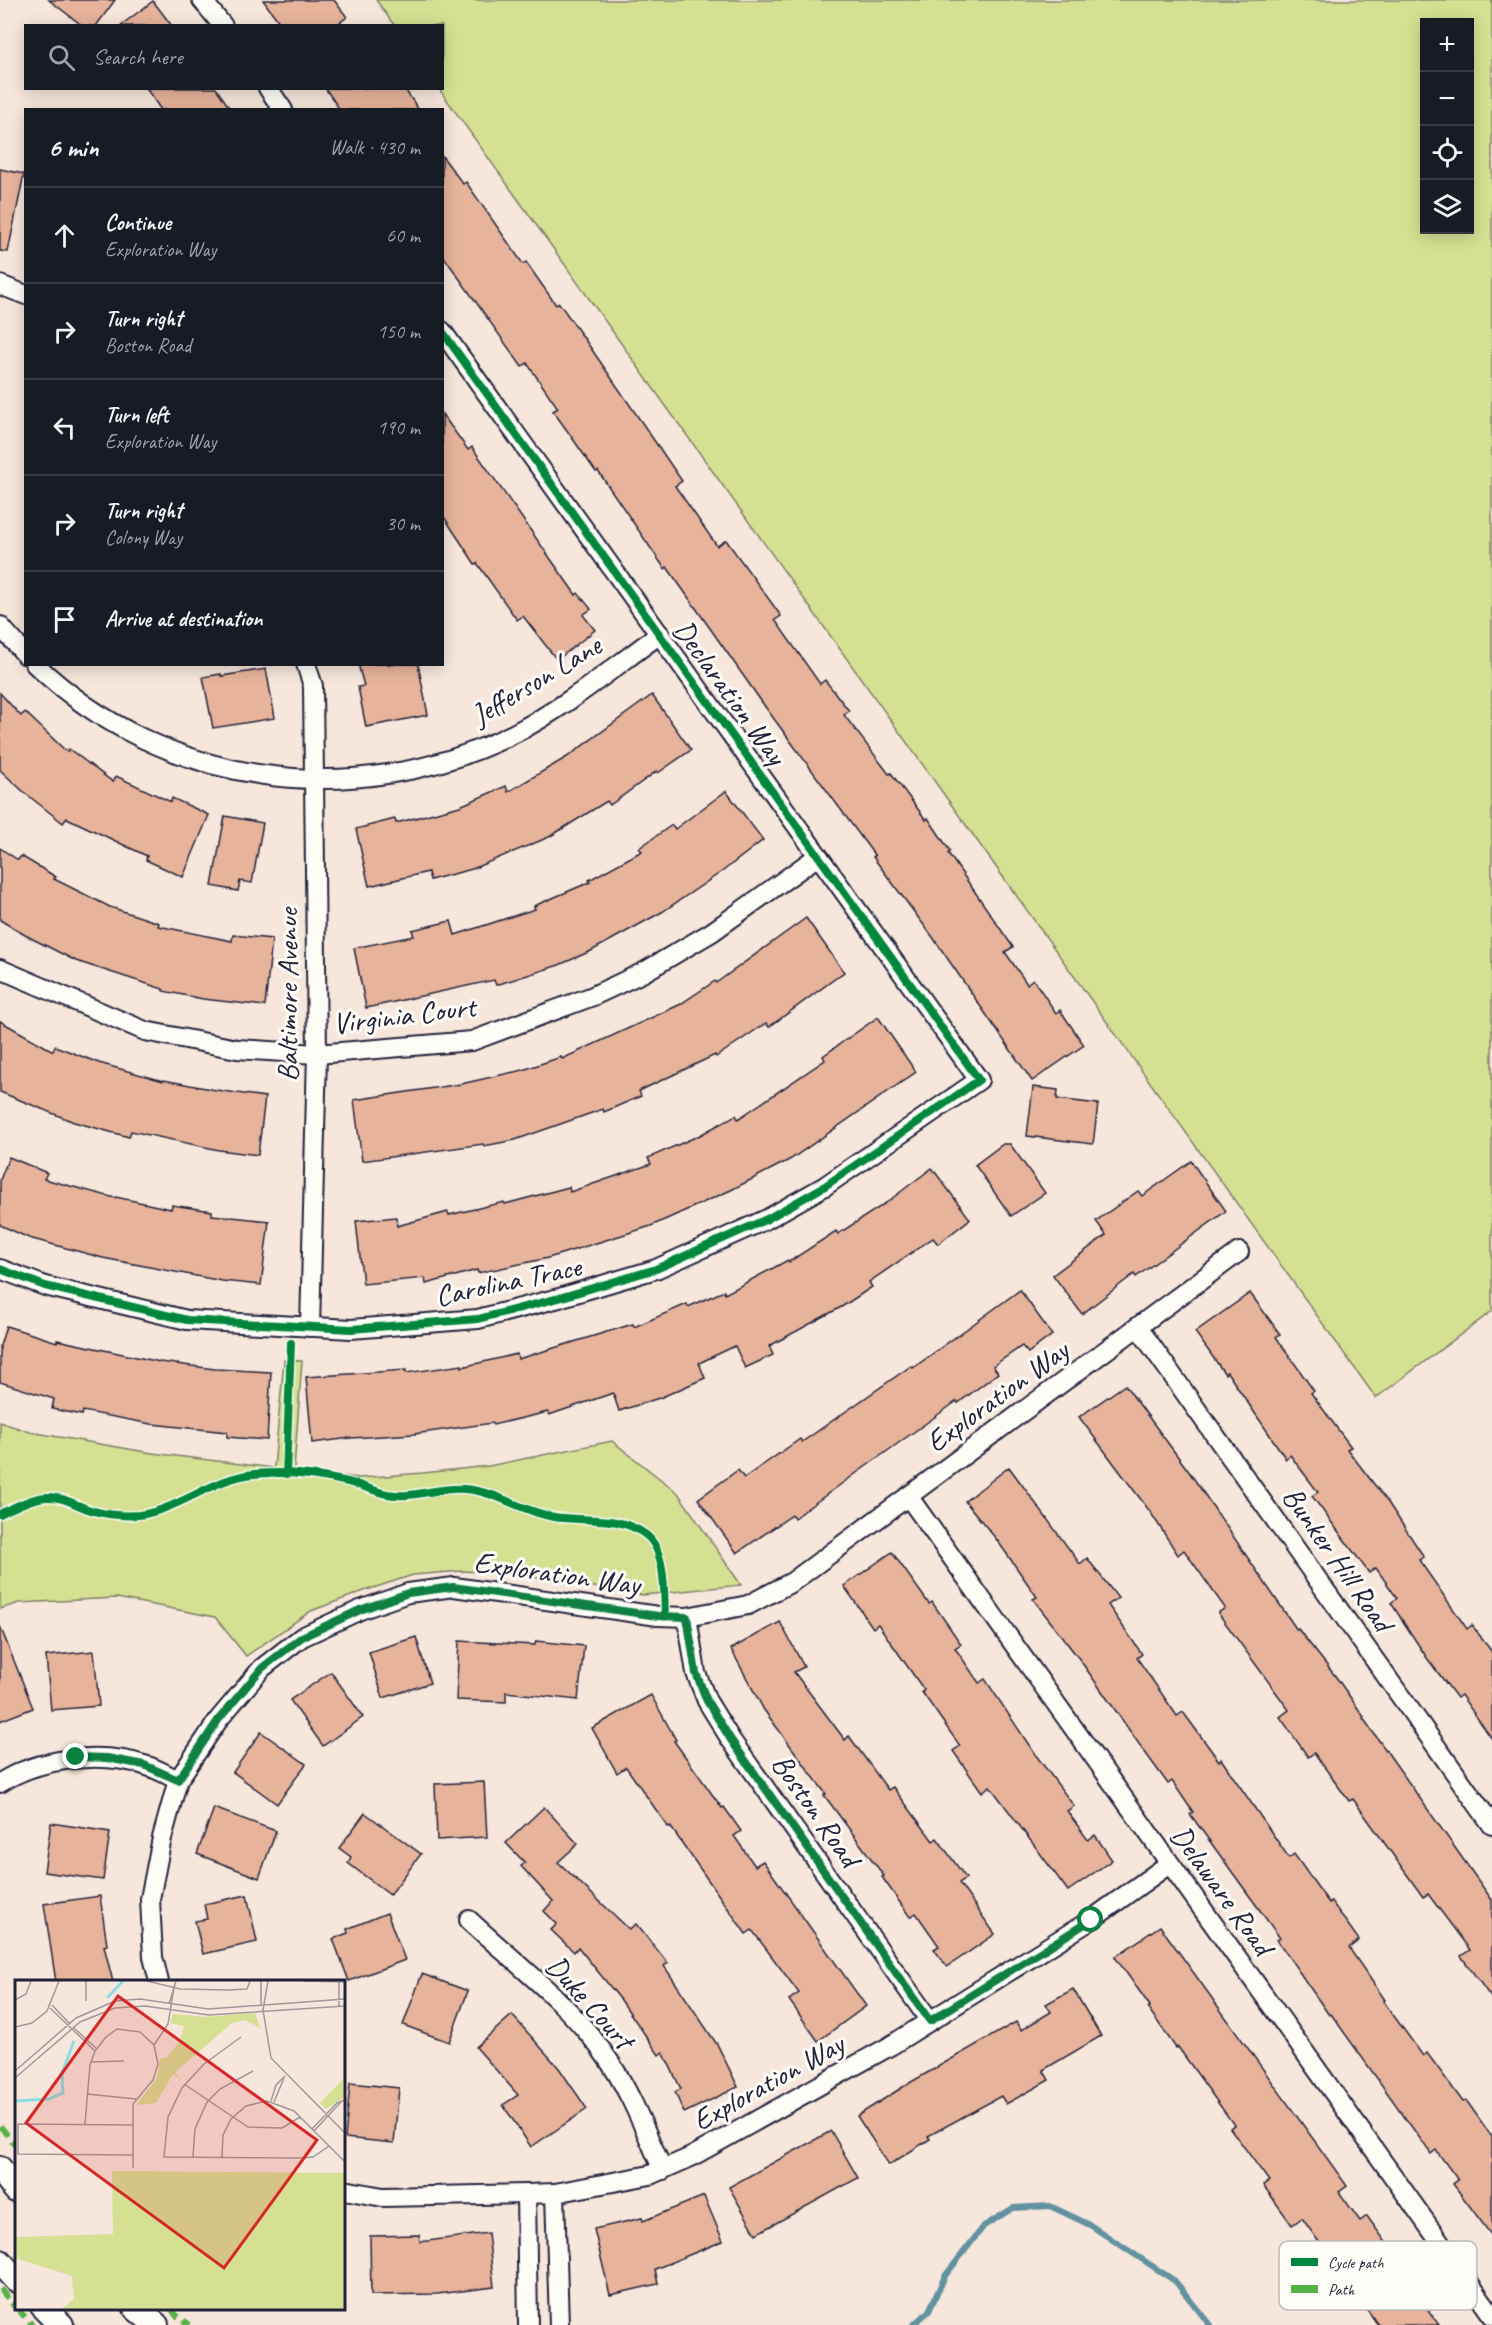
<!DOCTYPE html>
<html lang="en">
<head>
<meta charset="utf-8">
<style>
  body { margin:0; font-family:Caveat,sans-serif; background:#242831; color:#f1f3f6 }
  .controls { position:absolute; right:18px; top:18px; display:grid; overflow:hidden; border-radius:0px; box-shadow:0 3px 15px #0003 }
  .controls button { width:54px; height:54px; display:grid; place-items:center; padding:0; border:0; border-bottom:2px solid #363941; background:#171b24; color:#f1f3f6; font:30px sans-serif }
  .stop { position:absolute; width:18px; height:18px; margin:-14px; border:4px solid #0b8043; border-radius:50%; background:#fff }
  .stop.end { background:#0b8043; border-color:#fff; box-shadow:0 2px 6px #0008 }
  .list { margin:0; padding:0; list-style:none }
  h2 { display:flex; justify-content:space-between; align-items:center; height:78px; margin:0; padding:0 24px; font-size:26px }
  h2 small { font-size:20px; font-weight:400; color:#9ea1a6 }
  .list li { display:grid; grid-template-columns:39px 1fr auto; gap:18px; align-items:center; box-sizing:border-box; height:96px; padding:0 24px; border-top:2px solid #363941 }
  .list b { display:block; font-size:22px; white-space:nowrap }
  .list p { margin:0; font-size:20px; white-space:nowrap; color:#9ea1a6 }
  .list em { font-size:20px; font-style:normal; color:#9ea1a6 }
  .icon { flex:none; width:33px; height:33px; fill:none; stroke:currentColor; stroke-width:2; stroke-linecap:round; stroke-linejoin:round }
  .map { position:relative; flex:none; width:1492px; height:2325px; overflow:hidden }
  .search { position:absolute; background:#171b24; box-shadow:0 3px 15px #0003; left:24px; top:24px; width:420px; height:66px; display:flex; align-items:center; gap:15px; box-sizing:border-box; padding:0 21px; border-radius:0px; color:#9ea1a6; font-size:22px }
  .panel { position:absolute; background:#171b24; box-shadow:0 3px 15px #0003; left:24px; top:108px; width:420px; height:558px; border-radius:0px }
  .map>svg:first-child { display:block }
</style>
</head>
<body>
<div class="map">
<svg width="1492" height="2325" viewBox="0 0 1492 2325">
  <rect width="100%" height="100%" fill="#f6e6db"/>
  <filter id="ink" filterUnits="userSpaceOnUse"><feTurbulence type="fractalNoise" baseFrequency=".0167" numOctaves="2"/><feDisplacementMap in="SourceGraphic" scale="12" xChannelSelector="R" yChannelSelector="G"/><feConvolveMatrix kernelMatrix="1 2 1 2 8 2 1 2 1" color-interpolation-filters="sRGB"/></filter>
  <g filter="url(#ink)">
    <g fill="#d5e093" stroke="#7c8167" stroke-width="1.5" fill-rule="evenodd">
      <path d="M376 0H1492V1311L1376 1398 439 89 442 88V26L394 25ZM1424 22H1470V230H1424Z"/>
      <polygon points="284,1360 302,1361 294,1470 359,1478 423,1473 489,1466 612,1441 678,1493 741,1585 643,1595 515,1574 462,1571 413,1575 364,1591 311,1611 246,1656 215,1617 117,1598 19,1603 0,1609 0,1422 30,1432 152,1453 274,1468"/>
    </g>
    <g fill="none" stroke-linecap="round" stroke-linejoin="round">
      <polyline stroke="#6292a0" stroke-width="6" points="913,2325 929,2311 945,2276 984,2226 1013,2208 1050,2206 1090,2225 1175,2281 1210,2325"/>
    </g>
    <g fill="#e7b39b" stroke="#22223b" stroke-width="1.5">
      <polygon points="49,0 115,0 96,26 83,26"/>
      <polygon points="263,0 334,0 347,17 335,26 282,26"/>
      <polygon points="153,1 172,26 120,26"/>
      <polygon points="146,88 216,88 231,110 161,110"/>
      <polygon points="325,88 404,88 419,110 340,110"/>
      <polygon points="442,156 463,184 466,182 523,264 526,262 556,305 559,303 588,344 682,481 675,486 717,546 726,540 781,616 775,620 820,684 825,680 849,711 844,715 889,774 891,773 926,820 928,818 950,851 948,853 1013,947 1005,952 1027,984 1033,979 1056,1013 1060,1010 1084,1045 1032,1081 932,936 873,857 875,856 766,708 667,567 665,569 598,471 596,472 566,429 553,411 558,408 527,363 522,367 442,254"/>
      <polygon points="0,169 24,174 8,252 0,251"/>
      <polygon points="442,414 468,450 472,447 576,595 578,593 591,609 583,615 595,630 557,660 523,616 517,620 477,563 475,564 442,514"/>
      <polygon points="358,664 418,664 428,715 366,727 358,687 364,686"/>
      <polygon points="266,669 275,718 213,728 203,677 221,674 221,676"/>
      <polygon points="0,693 21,716 25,712 67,752 69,749 113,782 116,776 171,802 172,798 209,815 183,877 146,860 147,856 67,818 63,823 25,793 0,770"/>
      <polygon points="652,695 691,750 658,773 657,771 610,805 607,801 549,837 472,869 430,880 428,872 369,886 356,829 395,819 396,823 460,806 506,786 508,792 567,757"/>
      <polygon points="726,791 763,840 723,871 662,912 591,951 559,965 496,985 494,980 366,1008 354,948 414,936 412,930 451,921 455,935 535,909 534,906 590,882 589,880 642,851 639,848 672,825 675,829"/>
      <polygon points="225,816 263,823 252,883 240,881 238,891 212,886"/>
      <polygon points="0,848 18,860 21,856 56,877 54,879 110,907 159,923 158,926 232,941 233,935 272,939 265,1006 203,999 163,991 163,989 76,961 25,935 0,920"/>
      <polygon points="806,918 844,972 769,1027 766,1023 716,1057 715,1055 639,1091 641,1096 604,1112 603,1109 515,1140 484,1146 483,1144 362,1161 354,1100 461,1084 523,1070 561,1057 562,1059 679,1005 715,981 716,983"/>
      <polygon points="878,1017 916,1072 791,1159 731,1190 651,1226 548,1258 478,1273 477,1270 426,1284 425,1278 363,1284 356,1221 396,1217 397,1226 448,1212 449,1215 504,1202 505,1204 569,1187 570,1192 651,1164 648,1158 700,1135 736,1115 738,1119 825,1060 823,1056"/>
      <polygon points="0,1021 53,1051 55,1046 99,1063 163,1081 164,1080 216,1090 265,1097 258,1155 219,1150 131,1131 129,1137 74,1122 0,1092"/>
      <polygon points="1033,1087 1058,1090 1057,1099 1098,1104 1093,1144 1027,1136"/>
      <polygon points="1003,1144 1010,1144 1045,1193 1011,1216 975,1165"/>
      <polygon points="9,1157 47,1173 44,1179 115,1198 116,1197 171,1209 172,1205 212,1211 212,1215 269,1221 261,1285 222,1281 103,1258 29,1238 0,1225 0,1180"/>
      <polygon points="1191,1161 1226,1211 1136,1277 1134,1274 1082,1314 1053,1275 1106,1235 1096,1221 1138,1191 1142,1196"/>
      <polygon points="932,1168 970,1219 938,1244 933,1238 869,1282 872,1287 843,1306 769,1346 773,1355 745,1368 735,1346 699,1363 705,1378 662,1397 619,1411 613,1393 549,1415 548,1412 493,1425 492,1423 414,1434 351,1438 312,1443 306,1377 406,1370 406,1373 462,1365 462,1367 517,1354 518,1359 633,1324 634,1327 687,1304 688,1307 724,1291 725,1294 788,1260 789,1262 836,1231 838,1234 886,1203"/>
      <polygon points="1020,1290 1052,1335 1028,1353 1022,1346 993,1366 998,1373 958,1403 957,1401 794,1518 792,1515 737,1553 698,1499 738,1470 744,1478 800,1439 802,1442 911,1366 913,1368"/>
      <polygon points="1250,1293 1280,1334 1276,1337 1314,1391 1311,1393 1351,1447 1347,1449 1387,1501 1424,1557 1419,1560 1467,1629 1472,1625 1492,1652 1492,1739 1461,1695 1457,1698 1427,1658 1391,1603 1397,1598 1376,1568 1369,1573 1312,1496 1318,1492 1290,1455 1286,1459 1227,1372 1225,1374 1195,1332"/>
      <polygon points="6,1326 57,1342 57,1340 160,1362 215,1369 271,1372 267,1440 227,1437 227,1432 151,1424 83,1411 82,1415 52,1409 54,1399 0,1382 0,1346"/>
      <polygon points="1125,1385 1190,1473 1297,1630 1298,1629 1336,1677 1364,1717 1363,1718 1492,1900 1492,1999 1461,1956 1470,1950 1428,1894 1423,1897 1353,1799 1349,1801 1314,1753 1308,1757 1280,1717 1289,1710 1218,1613 1225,1608 1184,1550 1178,1555 1151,1513 1079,1417"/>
      <polygon points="1009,1467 1080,1564 1087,1558 1118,1598 1108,1605 1142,1654 1137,1658 1177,1716 1183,1712 1219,1761 1221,1759 1289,1858 1294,1854 1329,1903 1331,1901 1359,1940 1349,1948 1385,2000 1383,2001 1423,2056 1427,2053 1463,2102 1466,2100 1492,2137 1492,2236 1453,2184 1458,2180 1436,2150 1431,2154 1331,2014 1329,2015 1277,1940 1280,1938 1190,1814 1193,1812 1172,1781 1168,1784 1139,1744 1080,1660 1033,1599 1037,1597 997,1540 965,1501"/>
      <polygon points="892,1552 929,1604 932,1602 961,1644 955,1648 979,1683 985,1679 1035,1754 1074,1806 1067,1811 1088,1840 1095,1835 1112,1860 1068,1891 990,1786 982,1792 953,1751 960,1746 922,1692 924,1690 878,1624 873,1628 844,1586"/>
      <polygon points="780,1622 804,1667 794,1672 845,1740 849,1736 888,1790 893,1787 933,1841 937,1838 966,1878 959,1883 995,1934 947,1967 934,1949 939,1946 916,1913 910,1917 882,1877 884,1876 824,1795 826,1794 764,1710 731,1649"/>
      <polygon points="0,1626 33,1708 0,1721"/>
      <polygon points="416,1637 430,1683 383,1698 369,1652"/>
      <polygon points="459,1641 535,1645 536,1641 584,1646 578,1700 506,1692 506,1702 456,1700"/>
      <polygon points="94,1651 99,1706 51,1710 46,1656"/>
      <polygon points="331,1672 363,1717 323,1746 290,1700"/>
      <polygon points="651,1695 676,1740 674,1741 722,1808 724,1807 741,1831 734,1836 755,1866 763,1861 866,2006 818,2041 789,2000 799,1993 752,1930 746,1934 670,1826 668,1827 626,1767 617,1773 592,1728"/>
      <polygon points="261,1732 306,1764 277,1804 233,1772"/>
      <polygon points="484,1782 487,1837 437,1840 435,1784"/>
      <polygon points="544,1807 578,1844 558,1862 629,1929 636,1924 668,1963 664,1966 718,2046 738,2087 684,2113 675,2092 681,2089 663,2052 659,2055 621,2000 578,1947 574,1952 551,1930 557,1924 544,1911 553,1901 521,1866 525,1863 506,1843"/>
      <polygon points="214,1808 276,1831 259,1878 197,1854"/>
      <polygon points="365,1813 421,1854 390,1895 348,1863 351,1857 339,1848"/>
      <polygon points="51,1823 110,1832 103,1880 44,1872"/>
      <polygon points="247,1895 257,1942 203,1954 195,1921 207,1919 204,1904"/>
      <polygon points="100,1896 107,1945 104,1946 113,1982 56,1982 44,1904"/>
      <polygon points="387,1913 405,1960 349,1981 333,1939 348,1933 347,1929"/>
      <polygon points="1160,1926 1347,2186 1339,2192 1360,2221 1367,2216 1395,2255 1398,2253 1413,2275 1411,2276 1425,2295 1420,2298 1439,2325 1378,2325 1302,2218 1292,2225 1263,2185 1269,2181 1230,2128 1234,2125 1178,2047 1176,2048 1148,2008 1150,2006 1115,1957"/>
      <polygon points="422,1974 468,1991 449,2042 403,2025"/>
      <polygon points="1073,1989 1101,2036 1043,2070 1049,2080 1006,2104 1001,2096 928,2136 930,2139 889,2165 857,2116 906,2085 1016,2022 1021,2030 1051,2012 1046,2004"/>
      <polygon points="512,2015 559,2068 587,2109 531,2147 503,2105 518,2095 476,2047"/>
      <polygon points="350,2083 399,2088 394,2143 345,2138"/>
      <polygon points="831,2131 858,2178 756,2234 729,2187"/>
      <polygon points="704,2196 723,2241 655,2269 658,2284 610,2295 594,2229 642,2218 643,2221"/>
      <polygon points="488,2233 494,2287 437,2294 371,2295 370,2236 419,2235 420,2242"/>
    </g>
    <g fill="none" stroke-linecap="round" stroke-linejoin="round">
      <g stroke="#22223b" stroke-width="22">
        <g id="minor">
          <polyline points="202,0 223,26"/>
          <polyline points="268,88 283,110"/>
          <polyline points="0,285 26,295"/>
          <polyline points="0,626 26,655"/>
          <path d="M35 664C163 787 355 813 513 734 563 709 614 667 660 634"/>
          <polyline points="306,664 313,686 317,1054 310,1327"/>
          <polyline points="0,969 145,1031 237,1049 317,1054 472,1041 593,996 644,972 712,932 818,856"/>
          <polyline points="0,1269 45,1286 187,1320 351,1329 478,1319 559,1298 656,1269 767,1219 825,1186 979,1080 442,331"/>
          <polyline points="1138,1327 1492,1825"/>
          <polyline points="908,1496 1492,2315"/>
          <polyline points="687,1617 696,1673 707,1701 731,1740 930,2021"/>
          <path d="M0 1783C38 1758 101 1751 144 1765 156 1768 167 1775 178 1780"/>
          <path d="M469 1920C515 1963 569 2003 605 2055 630 2090 645 2131 663 2170"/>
          <polyline points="159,1982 153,1957 150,1899 162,1838 178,1780 219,1719 262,1668 302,1637 360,1610 408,1593 454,1587 658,1616 687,1617 748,1605 792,1582 1239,1252"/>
          <polyline points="344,2190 383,2197 526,2194 555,2193 650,2175 691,2157 890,2046 1091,1920 1169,1864"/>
          <polyline points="555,2193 559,2325"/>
          <polyline points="526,2194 528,2325"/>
        </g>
      </g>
      <g stroke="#22223b" stroke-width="28">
        <g id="tertiary">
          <polyline points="0,2169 16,2190"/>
          <polyline points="0,2262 16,2280"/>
          <polyline points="44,2308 61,2325"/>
          <polyline points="136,2308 156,2325"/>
        </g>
      </g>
      <use href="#minor" stroke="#fdfcf7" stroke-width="18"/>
      <use href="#tertiary" stroke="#fdfcf7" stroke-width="24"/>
      <g stroke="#55b146" stroke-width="6" stroke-dasharray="12 6" stroke-linecap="butt">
        <polyline points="0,2126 16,2146"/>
        <polyline points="0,2289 16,2308"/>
        <polyline points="17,2308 32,2325"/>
        <polyline points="171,2308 176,2315 190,2325"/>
      </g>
      <g stroke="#fdfcf7" stroke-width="11">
        <g id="cycleway">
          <polyline points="0,1269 45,1286 187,1320 351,1329 478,1319 559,1298 656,1269 767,1219 825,1186 979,1080 442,331"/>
          <polyline points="286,1474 291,1343"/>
          <path d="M0 1514C14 1507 31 1498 47 1497 64 1496 78 1507 94 1511 108 1515 124 1516 139 1515 179 1510 212 1478 254 1474 284 1471 319 1475 348 1482 361 1485 374 1491 387 1494 413 1499 438 1487 464 1489 496 1491 523 1512 554 1517 585 1522 619 1514 646 1535 666 1550 664 1593 665 1616"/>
        </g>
      </g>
      <use href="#cycleway" stroke="#00873e" stroke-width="8"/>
    </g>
  </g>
  <g fill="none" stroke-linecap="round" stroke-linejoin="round" filter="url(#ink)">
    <polyline stroke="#0b8043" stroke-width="8" points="76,1757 107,1758 144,1765 178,1780 219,1719 262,1668 302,1637 360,1610 408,1593 453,1587 658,1616 687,1617 696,1673 707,1701 731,1740 930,2021 1091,1920"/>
  </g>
  <g text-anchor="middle" stroke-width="6" stroke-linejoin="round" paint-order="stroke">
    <g font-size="30" fill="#22223b" stroke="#fdfcf7">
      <text transform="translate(536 680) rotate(-31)" y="10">Jefferson Lane</text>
      <text transform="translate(730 692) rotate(54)" y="10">Declaration Way</text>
      <text transform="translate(287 995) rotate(-90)" y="10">Baltimore Avenue</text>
      <text transform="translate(404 1015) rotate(-7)" y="10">Virginia Court</text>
      <text transform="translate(508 1281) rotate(-12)" y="10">Carolina Trace</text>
      <text transform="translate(997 1396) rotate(-36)" y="10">Exploration Way</text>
      <text transform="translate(1338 1559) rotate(55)" y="10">Bunker Hill Road</text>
      <text transform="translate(557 1573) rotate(8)" y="10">Exploration Way</text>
      <text transform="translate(816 1810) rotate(55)" y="10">Boston Road</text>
      <text transform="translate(1222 1890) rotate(54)" y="10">Delaware Road</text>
      <text transform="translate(590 2002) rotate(48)" y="10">Duke Court</text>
      <text transform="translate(768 2082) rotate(-29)" y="10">Exploration Way</text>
    </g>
  </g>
  <g transform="translate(15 1980)">
    <rect width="330" height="330" fill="#f6e6db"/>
    <path d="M328 29 330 117 311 129 305 123 328 99ZM240 33 245 48 230 40 217 43 160 92 167 101 158 94 141 123 121 125 142 98 145 78H151L164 62 169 46 155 43 158 34 191 37ZM97 191 330 193V329H47L59 319 57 296 0 278V257L98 254Z" fill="#d5e093"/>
    <path fill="none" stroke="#8cdde3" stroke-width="3" d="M92 18 108 1M0 121 34 119 48 113 47 93 59 61"/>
    <path fill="none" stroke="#a1989b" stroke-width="1.5" d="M71 1V21M132 1 165 9 213 10 232 9 235 1M253 1 248 30 256 78 330 153M288 1 330 2M324 2V26M0 20 11 14 16 1M154 24 161 1M37 25 54 43M246 26V1M35 28 80 71M0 47 17 43 32 31 44 1M59 48 82 69M226 57 189 84 167 108 153 137 149 177 287 178 298 177 314 166M139 65 153 44 159 8M76 82 109 81M0 91 61 38 100 21 125 19 193 29 330 19M0 98 65 42 100 28 130 26 194 35 330 26M169 104 233 147 267 148 285 137M72 114 121 119M256 121 261 105 270 96M259 122 269 98M70 144 75 85 80 71 91 57 102 49 125 52 139 65 143 84 138 100 118 124V188M118 145 3 144V174L118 175M297 149 322 123 330 120M299 151 326 122M178 177 180 149 192 122 205 109 238 91M207 177 208 155 216 139 231 126 252 121 279 131 330 182"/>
    <path fill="#d62828" fill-opacity="0.15" stroke="#d62828" stroke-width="3" d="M103 16 302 160 209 288 11 143Z"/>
    <rect width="330" height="330" fill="none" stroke="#22223b" stroke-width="3"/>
  </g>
  <rect x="1279" y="2241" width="198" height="69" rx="9" fill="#fdfcf7" stroke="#bbbbbf" stroke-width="1.5"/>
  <rect x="1291" y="2258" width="27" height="8" fill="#00873e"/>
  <rect x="1291" y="2285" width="27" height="8" fill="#55b146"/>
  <g font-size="16" fill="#22223b">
    <text x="1328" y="2268">Cycle path</text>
    <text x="1328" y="2295">Path</text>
  </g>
</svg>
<div class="controls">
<button>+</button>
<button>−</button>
<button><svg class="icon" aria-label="locate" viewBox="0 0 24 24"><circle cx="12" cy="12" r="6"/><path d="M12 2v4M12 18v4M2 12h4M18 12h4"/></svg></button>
<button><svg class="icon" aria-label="layers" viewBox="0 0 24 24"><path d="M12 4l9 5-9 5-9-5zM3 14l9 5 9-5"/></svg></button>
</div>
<div class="stop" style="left:1091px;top:1920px"></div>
<div class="stop end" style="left:76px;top:1757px"></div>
<div class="search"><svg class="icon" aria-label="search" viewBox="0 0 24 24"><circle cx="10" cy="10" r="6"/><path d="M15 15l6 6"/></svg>Search here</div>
<section class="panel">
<h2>6 min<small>Walk · 430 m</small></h2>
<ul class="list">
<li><svg class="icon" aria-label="ahead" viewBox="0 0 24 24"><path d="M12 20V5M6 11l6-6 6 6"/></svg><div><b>Continue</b><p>Exploration Way</p></div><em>60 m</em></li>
<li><svg class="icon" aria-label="right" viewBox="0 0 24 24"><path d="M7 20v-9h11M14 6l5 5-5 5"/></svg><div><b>Turn right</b><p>Boston Road</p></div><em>150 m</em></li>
<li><svg class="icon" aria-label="left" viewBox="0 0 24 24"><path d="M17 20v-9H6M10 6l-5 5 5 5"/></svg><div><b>Turn left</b><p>Exploration Way</p></div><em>190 m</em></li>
<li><svg class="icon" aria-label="right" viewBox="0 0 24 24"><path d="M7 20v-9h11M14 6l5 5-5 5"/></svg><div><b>Turn right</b><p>Colony Way</p></div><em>30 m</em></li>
<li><svg class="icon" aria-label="arrive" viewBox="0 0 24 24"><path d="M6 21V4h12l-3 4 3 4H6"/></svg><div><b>Arrive at destination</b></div></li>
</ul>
</section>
</div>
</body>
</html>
